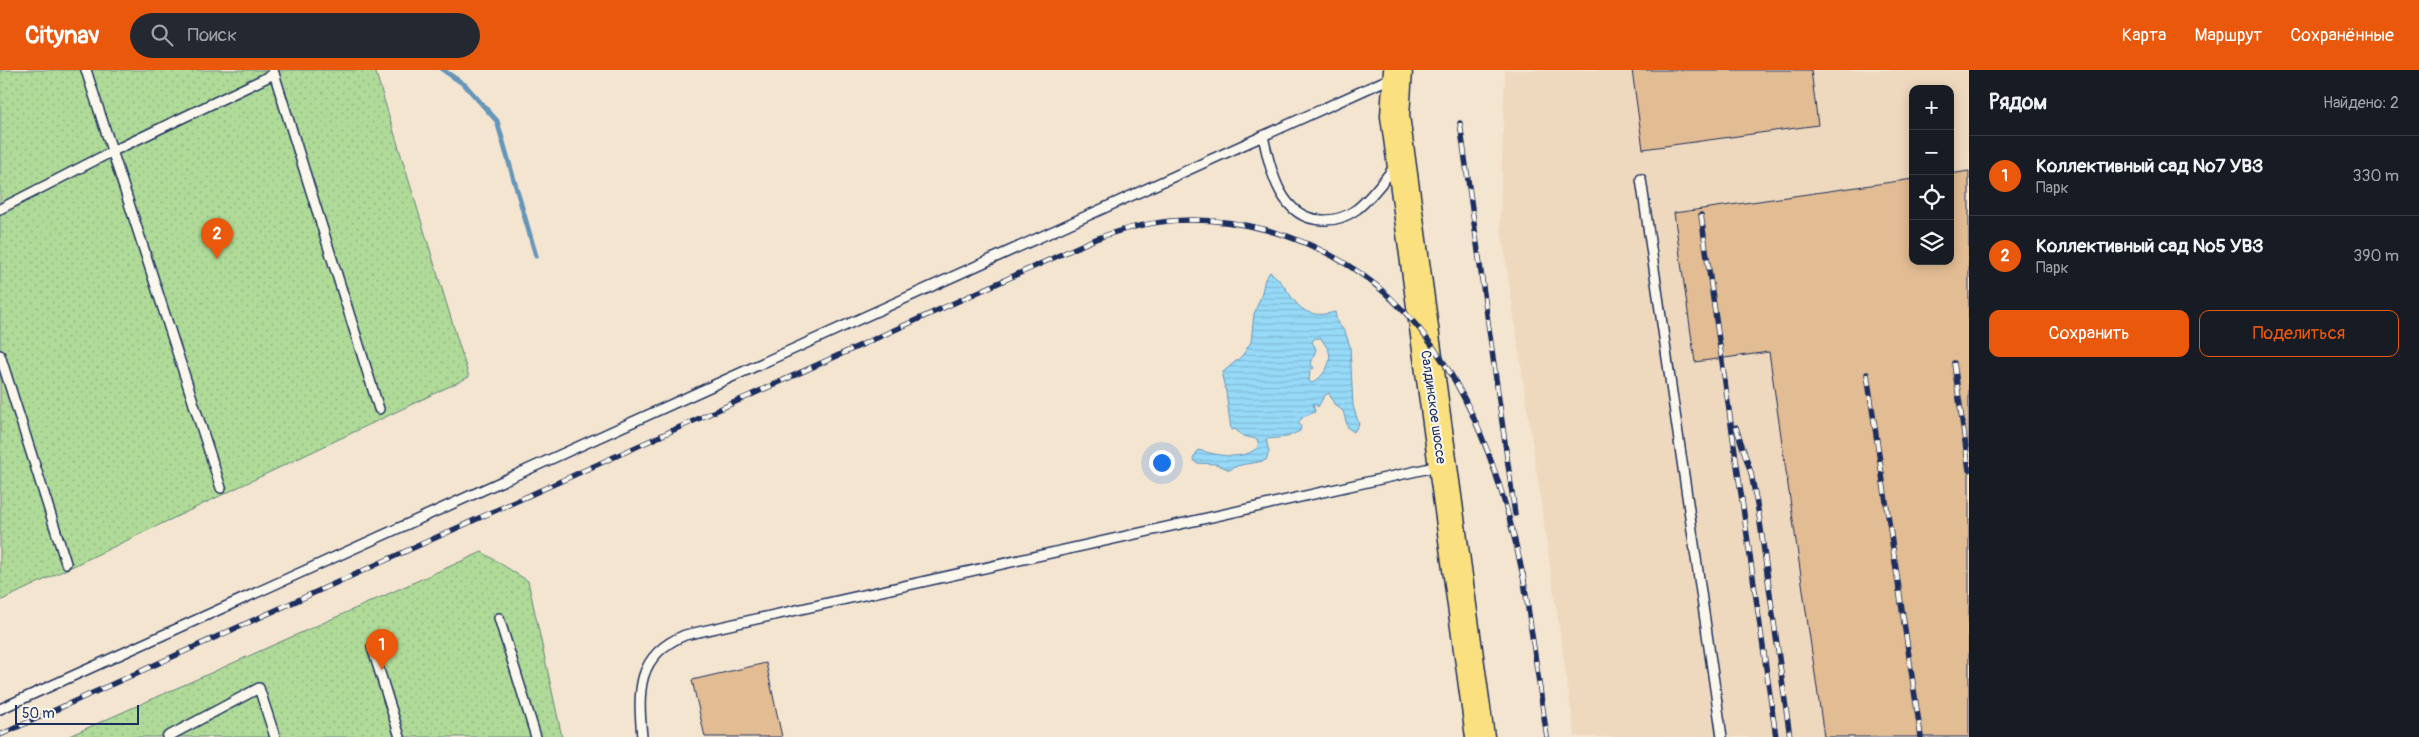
<!DOCTYPE html>
<html lang="ru">
<head>
<meta charset="utf-8">
<style>
  body { margin:0; font-family:Pangolin,sans-serif; background:#242831; color:#f1f3f6 }
  .controls { position:absolute; right:15px; top:15px; display:grid; overflow:hidden; border-radius:10px; box-shadow:0 2px 12px #0003 }
  .controls button { width:45px; height:45px; display:grid; place-items:center; padding:0; border:0; border-bottom:1px solid #363941; background:#171b24; color:#f1f3f6; font:25px sans-serif }
  .scale { position:absolute; left:15px; bottom:12px; width:124px; box-sizing:border-box; padding-left:5px; border:2px solid #1b2f5e; border-top:0; font-size:14px; line-height:18px; white-space:nowrap; color:#1b2f5e; -webkit-text-stroke:4px #fbf7ec; paint-order:stroke }
  .you { position:absolute; left:1161px; top:392px; width:18px; height:18px; margin:-12px; border:4px solid #fff; border-radius:50%; background:#1a73e8; box-shadow:0 0 0 8px #1a73e833 }
  .badge { display:grid; place-items:center; width:32px; height:32px; border-radius:50%; background:#ea580c; color:#fff; font-size:16px; font-weight:700 }
  .pin { position:absolute; translate:-50% -41px; filter:drop-shadow(0 1px 2px #0008) }
  .pin::after { content:''; position:absolute; top:26px; width:18px; height:15px; background:inherit; clip-path:polygon(0 0,100% 0,50% 100%) }
  .list { margin:0; padding:0; list-style:none }
  h2 { display:flex; justify-content:space-between; align-items:center; height:65px; margin:0; padding:0 20px; font-size:21px }
  h2 small { font-size:16px; font-weight:400; color:#9ea1a6 }
  .list li { display:grid; grid-template-columns:32px 1fr auto; gap:15px; align-items:center; box-sizing:border-box; height:80px; padding:0 20px; border-top:1px solid #363941 }
  .list b { display:block; font-size:19px; white-space:nowrap }
  .list p { margin:0; font-size:16px; white-space:nowrap; color:#9ea1a6 }
  .list em { font-size:16px; font-style:normal; color:#9ea1a6 }
  .actions { display:flex; gap:10px; padding:15px 20px }
  .actions a { flex:1; padding:11px 0; border:1px solid #ea580c; border-radius:10px; text-align:center; font-size:18px; color:#ea580c }
  .actions .main { background:#ea580c; color:#fff }
  .icon { flex:none; width:28px; height:28px; fill:none; stroke:currentColor; stroke-width:2; stroke-linecap:round; stroke-linejoin:round }
  .map { position:relative; flex:none; width:1969px; height:667px; overflow:hidden }
  header { display:flex; align-items:center; gap:30px; box-sizing:border-box; height:70px; padding:0 25px; background:#ea580c; color:#fff }
  header strong { font-size:24px }
  nav { display:flex; gap:28px; margin-inline-start:auto; font-size:18px }
  .search { width:350px; height:45px; background:#242831; display:flex; align-items:center; gap:12px; box-sizing:border-box; padding:0 18px; border-radius:28px; color:#9ea1a6; font-size:19px }
  main { display:flex }
  aside { flex:1; background:#171b24 }
  .map>svg:first-child { display:block }
</style>
</head>
<body>
<header>
<strong>Citynav</strong>
<div class="search"><svg class="icon" aria-label="search" viewBox="0 0 24 24"><circle cx="10" cy="10" r="6"/><path d="M15 15l6 6"/></svg>Поиск</div>
<nav><a>Карта</a><a>Маршрут</a><a>Сохранённые</a></nav>
</header>
<main>
<div class="map">
<svg width="1969" height="667" viewBox="0 0 1969 667">
  <defs>
    <pattern id="grass-dots" width="8" height="8" patternUnits="userSpaceOnUse" patternTransform="scale(1.25)"><rect width="8" height="8" fill="#afda98"/><path d="M2 2h.1M6 6h.1" fill="none" stroke="#96bb85" stroke-width="1.8" stroke-linecap="round"/></pattern>
    <pattern id="water-rules" width="6" height="5" patternUnits="userSpaceOnUse" patternTransform="scale(1.25)"><rect width="6" height="5" fill="#96daf8"/><path d="M0 2.5h6" fill="none" stroke="#81bbd7"/></pattern>
  </defs>
  <rect width="100%" height="100%" fill="#f4e5d1"/>
  <filter id="ink" filterUnits="userSpaceOnUse"><feTurbulence type="fractalNoise" baseFrequency=".02" numOctaves="2"/><feDisplacementMap in="SourceGraphic" scale="10" xChannelSelector="R" yChannelSelector="G"/><feConvolveMatrix kernelMatrix="1 2 1 2 8 2 1 2 1" color-interpolation-filters="sRGB"/></filter>
  <g filter="url(#ink)">
    <path fill="#efd9be" fill-rule="evenodd" d="M1508 0H1969V667H1575L1500 152 1505 1ZM1913 19H1950V191H1913Z"/>
    <g fill="url(#grass-dots)" stroke="#65847b">
      <polygon points="0,0 375,0 469,307 0,531"/>
      <polygon points="482,482 528,511 562,667 67,667"/>
    </g>
    <path fill="url(#water-rules)" stroke="#6596ba" fill-rule="evenodd" d="M1270 202C1294 218 1293 254 1335 242L1337 252 1345 262 1350 276 1353 336 1359 354 1354 362 1348 358 1343 341 1334 334 1329 323 1324 326 1318 337 1313 333 1315 342 1303 347 1298 353 1301 357 1300 361 1287 367 1266 369 1269 382 1266 390C1256 394 1237 393 1230 400L1216 394 1196 393 1193 389 1198 380C1217 385 1244 392 1259 376L1257 369 1243 366 1235 359 1231 360 1226 322 1222 306 1223 302 1242 286 1251 272 1254 244 1261 226 1265 209ZM1315 268H1321C1323 273 1328 277 1329 282 1333 293 1321 309 1312 313L1309 311 1310 300 1314 298 1311 294 1316 279 1312 272Z"/>
    <g fill="none" stroke-linecap="round" stroke-linejoin="round">
      <polyline stroke="#6596ba" stroke-width="5" points="443,0 465,15 497,51 536,186"/>
    </g>
    <g fill="#e2bc93" stroke="#1b2f5e">
      <polygon points="1632,0 1811,0 1818,55 1643,79"/>
      <polygon points="1969,101 1969,667 1824,667 1769,282 1695,292 1674,143 1913,109 1913,191 1950,191 1950,104"/>
      <polygon points="766,593 782,667 705,667 692,610"/>
    </g>
    <g fill="none" stroke-linecap="round" stroke-linejoin="round">
      <g stroke="#1b2f5e" stroke-width="12">
        <g id="service">
          <polyline points="86,0 221,418"/>
          <polyline points="273,0 379,339"/>
          <path d="M1263 66C1270 98 1280 149 1322 150 1336 151 1346 147 1357 139 1372 127 1384 110 1396 95"/>
          <polyline points="1641,109 1722,667"/>
          <polyline points="0,139 113,81 274,4"/>
          <polyline points="0,285 66,493"/>
          <polyline points="499,548 536,667"/>
          <polyline points="372,577 400,667"/>
          <polyline points="0,639 1393,7"/>
          <polyline points="167,667 259,618 275,667"/>
          <path d="M642 667C638 621 636 585 685 565L1439 396"/>
        </g>
      </g>
      <g stroke="#1b2f5e" stroke-width="31">
        <polyline id="primary" points="1398,0 1395,46 1480,667"/>
      </g>
      <use href="#service" stroke="#fbf7ec" stroke-width="9"/>
      <use href="#primary" stroke="#fbe080" stroke-width="28"/>
      <g stroke="#1b2f5e" stroke-width="5.5">
        <g id="rail">
          <polyline points="1460,53 1515,444"/>
          <polyline points="1701,145 1776,667"/>
          <polyline points="1954,293 1969,400"/>
          <polyline points="1867,304 1921,667"/>
          <polyline points="1736,357 1751,403 1759,445 1790,667"/>
          <polyline points="1523,504 1547,667"/>
          <path d="M0 665 1093 170C1152 147 1205 144 1267 160 1431 204 1493 359 1524 511"/>
        </g>
      </g>
      <use href="#rail" stroke="#fbf7ec" stroke-width="4" stroke-dasharray="11" stroke-linecap="butt"/>
    </g>
  </g>
  <g text-anchor="middle" stroke-width="4" stroke-linejoin="round" paint-order="stroke">
    <g font-size="14" fill="#1b2f5e" stroke="#fbf7ec">
      <text transform="translate(1434 337) rotate(82)" y="5">Салдинское шоссе</text>
    </g>
  </g>
</svg>
<div class="controls">
<button>+</button>
<button>−</button>
<button><svg class="icon" aria-label="locate" viewBox="0 0 24 24"><circle cx="12" cy="12" r="6"/><path d="M12 2v4M12 18v4M2 12h4M18 12h4"/></svg></button>
<button><svg class="icon" aria-label="layers" viewBox="0 0 24 24"><path d="M12 4l9 5-9 5-9-5zM3 14l9 5 9-5"/></svg></button>
</div>
<div class="scale">50 m</div>
<div class="you"></div>
<div class="pin badge" style="left:382px;top:600px">1</div>
<div class="pin badge" style="left:217px;top:189px">2</div>
</div>
<aside>
<h2>Рядом<small>Найдено: 2</small></h2>
<ul class="list">
<li><span class="badge">1</span><div><b>Коллективный сад №7 УВЗ</b><p>Парк</p></div><em>330 m</em></li>
<li><span class="badge">2</span><div><b>Коллективный сад №5 УВЗ</b><p>Парк</p></div><em>390 m</em></li>
</ul>
<div class="actions"><a class="main">Сохранить</a><a>Поделиться</a></div>
</aside>
</main>
</body>
</html>
